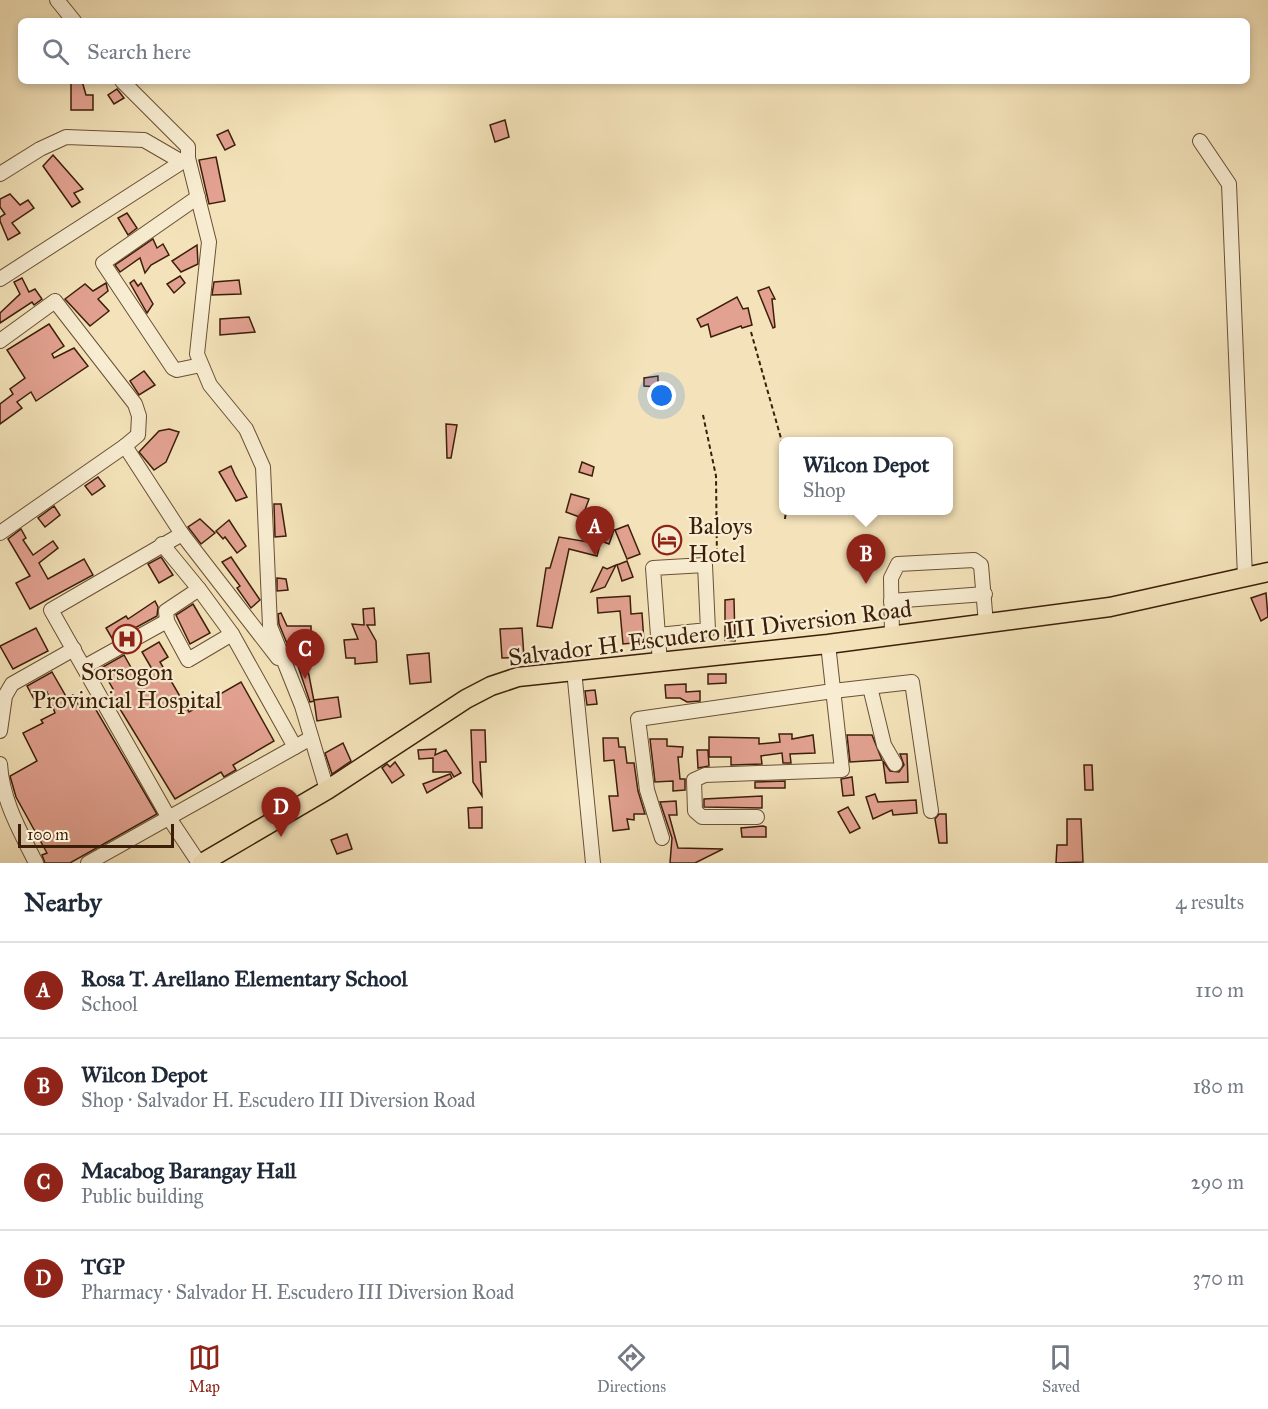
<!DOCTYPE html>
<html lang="en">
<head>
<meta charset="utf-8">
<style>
  body { margin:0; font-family:"IM FELL Great Primer",serif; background:#f6f6f7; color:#1f2937 }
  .scale { position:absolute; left:18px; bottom:15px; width:156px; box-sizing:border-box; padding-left:6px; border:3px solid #3c1f09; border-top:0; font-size:16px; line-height:21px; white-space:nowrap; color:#3c1f09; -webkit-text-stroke:4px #f8edd2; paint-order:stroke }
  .you { position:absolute; left:662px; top:396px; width:21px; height:21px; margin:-15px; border:4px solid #fff; border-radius:50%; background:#1a73e8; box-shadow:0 0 0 9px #1a73e833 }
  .badge { display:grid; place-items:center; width:39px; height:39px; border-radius:50%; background:#8f2418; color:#fff; font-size:20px; font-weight:700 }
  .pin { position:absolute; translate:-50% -50px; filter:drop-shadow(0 2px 3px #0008) }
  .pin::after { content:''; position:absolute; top:32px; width:21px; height:18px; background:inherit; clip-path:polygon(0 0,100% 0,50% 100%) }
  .popup { position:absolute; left:779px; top:437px; width:174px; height:78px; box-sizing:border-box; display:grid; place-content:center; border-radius:9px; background:#fff; filter:drop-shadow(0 2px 4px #0005); font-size:20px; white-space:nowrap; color:#747a83 }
  .popup b { font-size:22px; color:#1f2937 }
  .popup::after { content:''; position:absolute; left:50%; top:100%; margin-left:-12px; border:12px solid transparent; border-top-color:#fff }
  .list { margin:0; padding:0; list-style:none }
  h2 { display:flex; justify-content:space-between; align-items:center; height:78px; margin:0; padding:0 24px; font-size:26px }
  h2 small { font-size:20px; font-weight:400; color:#747a83 }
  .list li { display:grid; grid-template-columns:39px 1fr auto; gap:18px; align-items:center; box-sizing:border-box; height:96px; padding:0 24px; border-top:2px solid #e0e1e3 }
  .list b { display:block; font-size:22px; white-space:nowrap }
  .list p { margin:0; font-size:20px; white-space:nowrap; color:#747a83 }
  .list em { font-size:20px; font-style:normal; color:#747a83 }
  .icon { flex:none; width:33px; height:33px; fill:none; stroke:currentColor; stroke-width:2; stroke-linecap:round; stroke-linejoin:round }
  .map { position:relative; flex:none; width:1268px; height:863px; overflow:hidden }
  .search { position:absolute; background:#fff; box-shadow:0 3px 9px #0003; left:18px; right:18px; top:18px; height:66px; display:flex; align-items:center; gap:15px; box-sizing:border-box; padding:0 21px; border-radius:9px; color:#747a83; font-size:22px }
  .sheet { height:462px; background:#fff }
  nav { display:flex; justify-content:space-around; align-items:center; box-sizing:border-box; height:84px; border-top:2px solid #e0e1e3; background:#fff; font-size:16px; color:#747a83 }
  nav a { display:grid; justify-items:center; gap:3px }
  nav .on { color:#8f2418 }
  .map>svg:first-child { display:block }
</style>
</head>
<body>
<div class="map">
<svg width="1268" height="863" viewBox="0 0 1268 863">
  <rect width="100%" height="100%" fill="#f4e3ba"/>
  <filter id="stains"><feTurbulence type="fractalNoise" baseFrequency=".00333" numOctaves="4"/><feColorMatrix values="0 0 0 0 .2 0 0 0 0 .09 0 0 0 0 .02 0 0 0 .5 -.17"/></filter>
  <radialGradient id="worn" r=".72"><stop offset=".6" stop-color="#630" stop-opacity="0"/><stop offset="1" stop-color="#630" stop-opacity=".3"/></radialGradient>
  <g fill="#e3a291" stroke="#3c1f09" stroke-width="1.5">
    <polygon points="71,81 82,81 86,95 93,95 93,110 71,110"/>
    <polygon points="117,89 124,98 114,104 108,95"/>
    <polygon points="505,120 509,137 495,142 490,125"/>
    <polygon points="228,130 235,145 225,150 217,135"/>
    <polygon points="53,155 83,189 74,193 80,202 72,207 43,166"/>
    <polygon points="216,157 225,201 209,204 199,160"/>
    <polygon points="10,194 20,205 28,200 34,208 12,223 20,233 8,240 0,221 0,217 5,214 0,207 0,199"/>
    <polygon points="127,213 137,228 128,235 118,218"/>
    <polygon points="153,239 157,248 163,244 169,255 151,265 145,273 140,258 120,272 115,265"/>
    <polygon points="197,245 198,264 181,272 172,261"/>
    <polygon points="180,276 185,283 174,293 167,284"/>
    <polygon points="22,278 29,292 35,289 42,299 34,305 32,302 0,323 0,313 20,294 14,282"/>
    <polygon points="134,280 138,286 141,283 153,304 147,313 130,283"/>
    <polygon points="239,280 241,294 212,295 214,282"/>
    <polygon points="106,283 108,291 98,299 109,311 90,326 65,299 85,284 93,291"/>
    <polygon points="769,287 775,299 772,299 775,327 773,328 758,291"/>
    <polygon points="737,297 743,309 748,308 752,325 742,328 741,326 711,337 708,324 701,327 697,319"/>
    <polygon points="249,317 255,332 220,335 220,319"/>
    <polygon points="49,324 64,346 52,354 54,358 74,348 88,366 36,401 31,392 17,402 22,408 0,424 0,404 13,394 10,389 25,378 7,350"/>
    <polygon points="144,371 155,385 139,395 130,381"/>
    <polygon points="658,376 658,387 644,386 644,378"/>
    <polygon points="446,424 457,425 451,458 447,458"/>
    <polygon points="169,429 179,432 166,462 154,470 139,452 159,431"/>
    <polygon points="582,462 594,467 592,476 579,472"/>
    <polygon points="231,466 235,475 247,497 236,501 219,472"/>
    <polygon points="98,477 105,486 92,495 85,486"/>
    <polygon points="571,494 589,499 582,518 566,512"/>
    <polygon points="274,504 281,504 286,536 275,537"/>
    <polygon points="54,506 60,515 45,527 38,518"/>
    <polygon points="200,519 215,533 201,544 188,527"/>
    <polygon points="229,520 246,546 237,553 225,537 223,539 216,531"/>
    <polygon points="628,525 640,554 627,559 615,530"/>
    <polygon points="593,528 607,533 614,530 609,544 601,541 597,556 569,549 552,628 537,626 546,568 550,568 559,537 588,542"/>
    <polygon points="21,529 26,538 23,540 33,555 53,541 58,548 39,563 48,579 84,559 93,575 30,609 16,583 30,576 8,539"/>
    <polygon points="161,557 173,575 159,583 148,564"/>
    <polygon points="231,557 260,600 251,608 237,588 240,586 222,562"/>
    <polygon points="627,561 633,577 622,581 617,565"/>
    <polygon points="616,565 605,587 591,592 603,567 607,569"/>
    <polygon points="277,578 286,579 288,590 277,591"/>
    <polygon points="1266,593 1268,617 1261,621 1251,598"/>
    <polygon points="630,596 631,614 642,613 644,642 623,644 620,611 598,613 597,598"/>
    <polygon points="734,599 735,641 725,640 725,600"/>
    <polygon points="155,601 158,607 157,616 113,640 106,628 126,616 128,619"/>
    <polygon points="193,604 210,633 190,644 176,615"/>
    <polygon points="374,608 375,625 367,625 376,641 377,662 355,664 355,658 346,658 344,640 358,639 352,624 364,625 363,609"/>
    <polygon points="281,613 287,626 311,626 311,645 303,645 314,701 310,702 295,657 293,658 279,624 278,614"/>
    <polygon points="36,628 48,651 13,669 0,646"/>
    <polygon points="522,628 524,657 502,658 500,629"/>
    <polygon points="159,642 168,657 160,662 189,712 241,682 274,741 233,765 236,770 224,777 221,772 175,799 109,691 113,689 101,668 124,655 137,678 152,669 142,652"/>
    <polygon points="429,653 431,682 410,684 407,655"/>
    <polygon points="52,672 67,698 73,695 81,709 92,703 157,814 70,863 45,863 42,855 47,853 16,797 10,776 37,761 23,733 43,723 41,720 55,713 47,692 34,699 27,686"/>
    <polygon points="708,674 726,674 726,683 708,684"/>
    <polygon points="686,684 686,692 700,691 700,701 687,702 680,698 666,698 665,685"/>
    <polygon points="595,690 597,704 587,705 585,691"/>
    <polygon points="338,697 341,717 317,721 314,700"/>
    <polygon points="471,730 485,730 486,762 480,762 482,796 473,782"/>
    <polygon points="779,734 792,734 792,739 813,735 815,753 790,754 791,763 783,763 782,753 761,756 762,764 731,765 731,757 709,757 709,737 759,738 759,744 780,742"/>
    <polygon points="847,735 872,735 882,760 850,762"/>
    <polygon points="603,738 618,738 619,747 625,747 627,763 634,763 638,791 645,814 634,814 634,820 627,819 629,829 613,831 609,796 618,796 614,760 604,761"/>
    <polygon points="650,739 667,739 667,746 683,747 682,757 678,757 680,779 685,779 685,790 673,791 673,781 655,782"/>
    <polygon points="343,743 351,761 332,774 325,753"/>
    <polygon points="436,749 435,755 446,750 461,773 454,777 451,772 433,772 433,758 419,759 418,750"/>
    <polygon points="697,750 708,750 709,766 698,768"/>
    <polygon points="900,754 907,754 908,782 886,783 883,761 890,771 899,772 904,765"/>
    <polygon points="395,762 404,775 392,783 382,768 387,764 390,767"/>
    <polygon points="1084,765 1092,765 1093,790 1085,790"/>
    <polygon points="450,774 452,778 427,793 423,784"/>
    <polygon points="852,777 854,795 843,796 841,779"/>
    <polygon points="785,781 785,788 755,788 755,782"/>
    <polygon points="875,794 878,802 916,800 917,813 893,815 892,810 873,819 866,797"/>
    <polygon points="762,796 762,808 704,807 704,799"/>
    <polygon points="676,801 677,815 669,815 678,848 723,849 695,863 670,863 672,838 660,802"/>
    <polygon points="482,807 482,828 469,828 468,808"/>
    <polygon points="848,807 860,828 850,833 838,812"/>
    <polygon points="939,814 946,814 947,843 939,843 935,819"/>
    <polygon points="1067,819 1081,819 1083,862 1056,863 1057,845 1067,845"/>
    <polygon points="763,826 766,827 766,837 742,837 741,828"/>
    <polygon points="347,834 352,849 337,854 331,840"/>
  </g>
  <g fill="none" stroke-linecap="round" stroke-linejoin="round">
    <g stroke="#6a5035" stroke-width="16">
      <g id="minor">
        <polyline points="57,0 74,21"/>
        <polyline points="122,81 188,147 188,158 209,242 197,354 210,385 246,429 263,467 270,626 302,706 327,790"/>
        <polyline points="1200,141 1229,184 1245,577"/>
        <polyline points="0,174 40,149 66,137 144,140 182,162"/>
        <polyline points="198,197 103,263 173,368 177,370 201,365"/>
        <polyline points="0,279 188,158"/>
        <polyline points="0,341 55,301 135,404 139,416 138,435 125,446 0,533"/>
        <polyline points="125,446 182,534 278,658"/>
        <polyline points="182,534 51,610 169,818 199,863"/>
        <polyline points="162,544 199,589 232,634 295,747"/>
        <polyline points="199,589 166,611 167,621 188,660 232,634"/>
        <polyline points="891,601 985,594"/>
        <polyline points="658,635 708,630 705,565 653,568 660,663"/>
        <polyline points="892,636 891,578 898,564 974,560 981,565 986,624"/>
        <polyline points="84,667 167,621"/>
        <polyline points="574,670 593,863"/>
        <polyline points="870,687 884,745 895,764"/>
        <polyline points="0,731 5,696 12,684 74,649"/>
        <path d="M0 764C2 800 20 831 36 863"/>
        <polyline points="757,817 702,817 695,811 694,780 705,775 842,770 828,644"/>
        <polyline points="662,838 647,790 638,719 833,691 912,682 931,811"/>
        <polyline points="88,863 311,738"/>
      </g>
    </g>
    <g stroke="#3c1f09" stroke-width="21">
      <polyline id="highway" points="202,863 327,790 466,699 491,686 518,677 828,644 1110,607 1268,572"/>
    </g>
    <g stroke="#3c1f09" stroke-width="2" stroke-dasharray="4.5 3" stroke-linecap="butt">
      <polyline points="751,332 782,442 784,460"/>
      <polyline points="703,415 716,476 717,561"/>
      <polyline points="785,519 786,510"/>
    </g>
    <use href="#minor" stroke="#f8edd2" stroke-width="14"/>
    <use href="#highway" stroke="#f4e3ba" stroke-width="18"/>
  </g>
  <defs>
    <g id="hotel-ring" transform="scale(1.5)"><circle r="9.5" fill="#f8edd2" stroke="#8f2418" stroke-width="1.5"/><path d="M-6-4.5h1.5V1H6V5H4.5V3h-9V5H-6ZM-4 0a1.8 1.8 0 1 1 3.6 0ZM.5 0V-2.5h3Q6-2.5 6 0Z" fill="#8f2418"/></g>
    <g id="hospital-ring" transform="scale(1.5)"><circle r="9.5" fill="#f8edd2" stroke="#8f2418" stroke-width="1.5"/><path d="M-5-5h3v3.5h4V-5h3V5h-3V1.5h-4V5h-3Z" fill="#8f2418"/></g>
  </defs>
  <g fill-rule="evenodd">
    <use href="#hotel-ring" x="667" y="540"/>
    <use href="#hospital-ring" x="127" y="639"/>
  </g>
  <g text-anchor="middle" stroke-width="4.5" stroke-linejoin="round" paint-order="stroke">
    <g font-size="24" fill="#3c1f09" stroke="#f8edd2" text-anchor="start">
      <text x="688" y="534">Baloys<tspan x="688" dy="28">Hotel</tspan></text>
      <text x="127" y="680" text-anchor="middle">Sorsogon<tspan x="127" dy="28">Provincial Hospital</tspan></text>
    </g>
    <g font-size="24" fill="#3c1f09" stroke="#f8edd2">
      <text transform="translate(710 633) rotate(-7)" y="8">Salvador H. Escudero III Diversion Road</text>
    </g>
  </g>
  <rect width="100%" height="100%" filter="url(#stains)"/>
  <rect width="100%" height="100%" fill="url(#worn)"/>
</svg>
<div class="scale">100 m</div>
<div class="you"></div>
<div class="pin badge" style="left:595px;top:556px">A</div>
<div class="pin badge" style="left:866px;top:584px">B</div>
<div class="popup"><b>Wilcon Depot</b>Shop</div>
<div class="pin badge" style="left:305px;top:679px">C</div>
<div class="pin badge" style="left:281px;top:837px">D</div>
<div class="search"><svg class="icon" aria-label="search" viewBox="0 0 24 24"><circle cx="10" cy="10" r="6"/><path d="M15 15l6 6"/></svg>Search here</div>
</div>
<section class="sheet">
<h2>Nearby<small>4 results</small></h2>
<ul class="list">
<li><span class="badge">A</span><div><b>Rosa T. Arellano Elementary School</b><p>School</p></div><em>110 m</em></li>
<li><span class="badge">B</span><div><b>Wilcon Depot</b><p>Shop · Salvador H. Escudero III Diversion Road</p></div><em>180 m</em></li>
<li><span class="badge">C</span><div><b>Macabog Barangay Hall</b><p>Public building</p></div><em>290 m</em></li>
<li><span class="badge">D</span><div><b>TGP</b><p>Pharmacy · Salvador H. Escudero III Diversion Road</p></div><em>370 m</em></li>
</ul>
</section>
<nav>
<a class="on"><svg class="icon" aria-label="map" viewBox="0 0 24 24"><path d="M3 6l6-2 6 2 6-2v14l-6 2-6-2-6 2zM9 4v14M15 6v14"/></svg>Map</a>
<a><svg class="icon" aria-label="directions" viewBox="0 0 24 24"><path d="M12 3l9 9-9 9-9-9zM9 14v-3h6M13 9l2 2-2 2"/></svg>Directions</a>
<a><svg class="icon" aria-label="saved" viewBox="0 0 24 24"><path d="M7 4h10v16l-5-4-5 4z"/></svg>Saved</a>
</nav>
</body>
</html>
